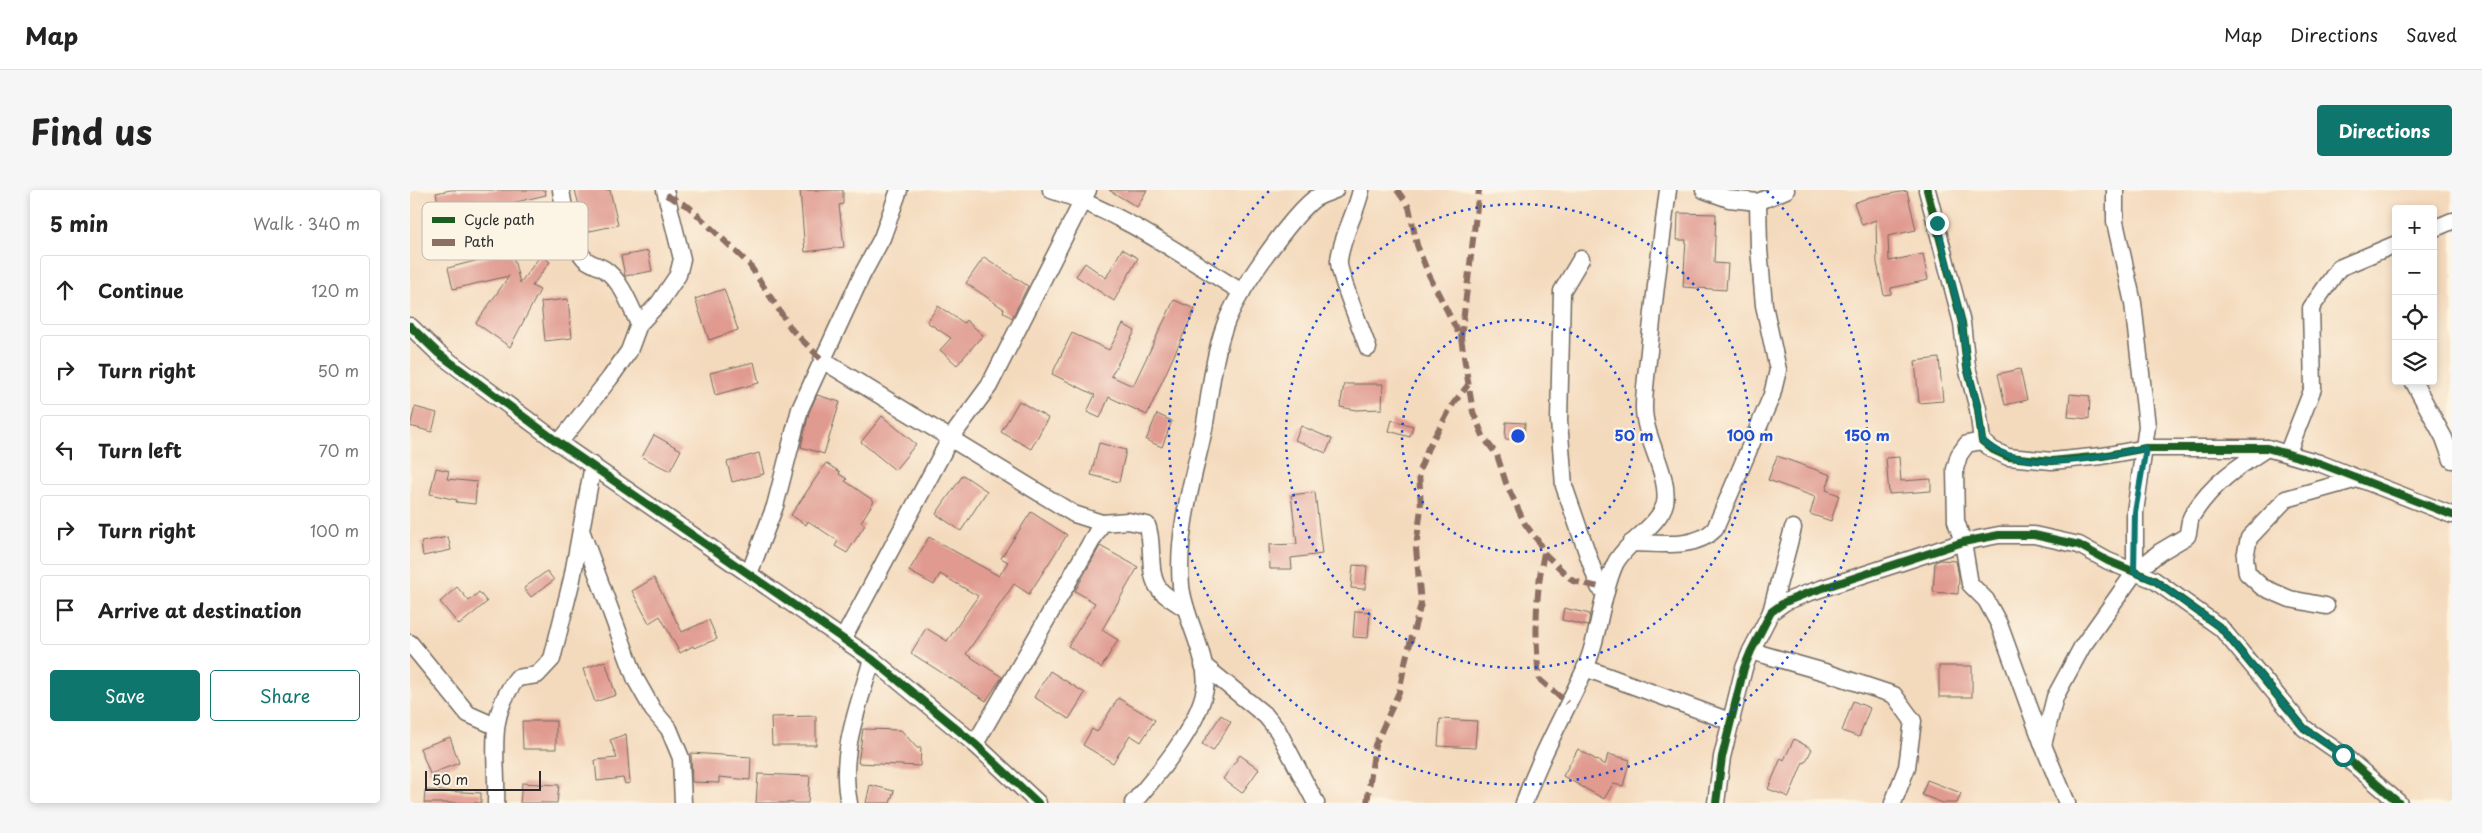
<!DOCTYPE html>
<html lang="en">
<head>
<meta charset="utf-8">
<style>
  body { margin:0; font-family:"Playpen Sans",sans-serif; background:#f6f6f6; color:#222 }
  .controls { position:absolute; right:15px; top:15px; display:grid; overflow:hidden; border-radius:5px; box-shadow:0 2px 8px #0003 }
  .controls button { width:45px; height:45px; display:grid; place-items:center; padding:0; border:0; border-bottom:1px solid #e0e0e0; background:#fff; color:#222; font:25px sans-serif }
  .scale { position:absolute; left:15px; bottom:12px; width:116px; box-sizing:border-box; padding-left:5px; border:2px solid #2b2b2b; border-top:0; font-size:14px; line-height:18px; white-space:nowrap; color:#2b2b2b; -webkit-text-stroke:4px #fcf5e5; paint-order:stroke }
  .stop { position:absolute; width:15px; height:15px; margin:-11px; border:4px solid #0f766e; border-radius:50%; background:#fff }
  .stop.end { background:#0f766e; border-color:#fff; box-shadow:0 1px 5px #0008 }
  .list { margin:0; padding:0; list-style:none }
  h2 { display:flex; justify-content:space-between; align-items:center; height:65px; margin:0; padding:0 20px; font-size:21px }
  h2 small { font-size:16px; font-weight:400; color:#767676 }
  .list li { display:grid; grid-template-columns:32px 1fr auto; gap:15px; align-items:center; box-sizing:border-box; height:70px; margin:0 10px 10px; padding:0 10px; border:1px solid #e0e0e0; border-radius:5px }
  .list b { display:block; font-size:19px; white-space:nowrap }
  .list em { font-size:16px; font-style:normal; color:#767676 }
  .actions { display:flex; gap:10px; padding:15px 20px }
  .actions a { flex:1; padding:11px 0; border:1px solid #0f766e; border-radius:5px; text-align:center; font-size:18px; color:#0f766e }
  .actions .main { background:#0f766e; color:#fff }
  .icon { flex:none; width:28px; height:28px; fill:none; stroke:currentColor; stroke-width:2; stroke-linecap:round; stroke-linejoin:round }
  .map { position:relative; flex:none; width:2042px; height:613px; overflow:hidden; border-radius:5px }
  header { display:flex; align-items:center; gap:30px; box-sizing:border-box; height:70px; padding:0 25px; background:#fff; border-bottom:1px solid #e0e0e0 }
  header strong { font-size:24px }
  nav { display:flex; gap:28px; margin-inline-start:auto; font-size:18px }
  .intro { display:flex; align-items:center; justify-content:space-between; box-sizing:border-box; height:120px; padding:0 30px }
  h1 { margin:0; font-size:35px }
  .button { padding:12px 22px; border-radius:5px; background:#0f766e; color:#fff; font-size:18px; font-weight:700 }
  main { display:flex; gap:30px; padding:0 30px }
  aside { flex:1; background:#fff; border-radius:5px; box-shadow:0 2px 8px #0003 }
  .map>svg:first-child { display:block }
</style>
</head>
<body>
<header>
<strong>Map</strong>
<nav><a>Map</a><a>Directions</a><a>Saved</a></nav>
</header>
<div class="intro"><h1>Find us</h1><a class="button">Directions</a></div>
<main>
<aside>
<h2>5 min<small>Walk · 340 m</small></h2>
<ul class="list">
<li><svg class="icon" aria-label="ahead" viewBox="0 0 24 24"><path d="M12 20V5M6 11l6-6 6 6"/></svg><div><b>Continue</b></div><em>120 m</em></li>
<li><svg class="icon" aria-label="right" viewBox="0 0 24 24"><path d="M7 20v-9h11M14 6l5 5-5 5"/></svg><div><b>Turn right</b></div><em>50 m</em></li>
<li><svg class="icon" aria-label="left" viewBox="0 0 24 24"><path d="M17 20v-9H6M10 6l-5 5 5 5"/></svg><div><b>Turn left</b></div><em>70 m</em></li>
<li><svg class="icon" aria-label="right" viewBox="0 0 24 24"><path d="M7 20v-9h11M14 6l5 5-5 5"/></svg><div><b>Turn right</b></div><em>100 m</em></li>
<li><svg class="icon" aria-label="arrive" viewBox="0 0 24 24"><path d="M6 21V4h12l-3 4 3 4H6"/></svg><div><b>Arrive at destination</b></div></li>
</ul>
<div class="actions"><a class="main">Save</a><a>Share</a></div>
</aside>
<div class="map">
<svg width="2042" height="613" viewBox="0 0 2042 613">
  <rect width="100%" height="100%" fill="#fcf5e5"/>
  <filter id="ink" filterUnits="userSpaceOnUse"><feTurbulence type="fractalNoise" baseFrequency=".02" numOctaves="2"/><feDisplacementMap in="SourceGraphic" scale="10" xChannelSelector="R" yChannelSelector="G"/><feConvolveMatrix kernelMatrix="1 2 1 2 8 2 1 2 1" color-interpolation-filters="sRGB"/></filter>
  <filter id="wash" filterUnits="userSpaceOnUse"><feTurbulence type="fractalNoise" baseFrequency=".0096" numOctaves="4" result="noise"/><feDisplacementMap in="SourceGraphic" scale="20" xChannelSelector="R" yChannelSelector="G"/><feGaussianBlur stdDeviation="1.12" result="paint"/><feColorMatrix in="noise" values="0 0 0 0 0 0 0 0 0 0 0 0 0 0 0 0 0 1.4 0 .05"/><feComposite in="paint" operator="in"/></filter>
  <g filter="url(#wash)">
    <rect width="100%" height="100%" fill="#f4dabd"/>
    <g id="blocks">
      <g fill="#e09a90">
        <polygon points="41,0 135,0 136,5 102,13 113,46 99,50 110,93 131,65 140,72 122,96 130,100 100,157 66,133 99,86 43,99 38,78 84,66 70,25 33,33 26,3"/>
        <polygon points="165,0 200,0 208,35 171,43 167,24 171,23"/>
        <polygon points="390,0 433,0 433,14 429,15 434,57 395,62"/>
        <polygon points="699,0 737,0 727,17"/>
        <polygon points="1497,1 1506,40 1478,46 1479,71 1513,64 1518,90 1481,98 1481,104 1474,105 1467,73 1466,30 1452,35 1444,13 1460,7"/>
        <polygon points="1268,23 1306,24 1304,73 1318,74 1316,100 1273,97 1276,50 1267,50"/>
        <polygon points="712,59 728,68 704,111 666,86 675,73 696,88"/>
        <polygon points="238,61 242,81 215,86 211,66"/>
        <polygon points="574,67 618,96 602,128 593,122 594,119 556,93"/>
        <polygon points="314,99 328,140 299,150 285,109"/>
        <polygon points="158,109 162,148 135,151 131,112"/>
        <polygon points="764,110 785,119 737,225 699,207 690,228 677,222 685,205 642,184 662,143 699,160 713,134 725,141 701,186 723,196"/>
        <polygon points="528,116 554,133 556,130 573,145 547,175 530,160 541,148 517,132"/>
        <polygon points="1529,168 1533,211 1509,213 1505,171"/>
        <polygon points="344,172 349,193 305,205 300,183"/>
        <polygon points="1610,179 1617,210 1595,215 1588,184"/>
        <polygon points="934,194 973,194 972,219 946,220 930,217"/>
        <polygon points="1660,204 1680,206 1679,229 1658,227"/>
        <polygon points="407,205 430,212 414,264 391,257 399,222"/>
        <polygon points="609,211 638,228 621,259 591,242"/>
        <polygon points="5,217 27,223 22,242 0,236"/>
        <polygon points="747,224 762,231 752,257 736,250"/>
        <polygon points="472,226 506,254 485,280 451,252"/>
        <polygon points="982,230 1003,236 1000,247 979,241"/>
        <polygon points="1096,232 1115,233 1114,250 1095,249"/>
        <polygon points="891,236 922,249 916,263 885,250"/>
        <polygon points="244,245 271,260 260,281 232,267"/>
        <polygon points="689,253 716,260 709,292 681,285"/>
        <polygon points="349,263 354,284 322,292 317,272"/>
        <polygon points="1367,266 1421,285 1416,300 1429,305 1421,331 1400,324 1405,307 1358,290"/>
        <polygon points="1489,267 1491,291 1521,289 1521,301 1479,304 1476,268"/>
        <polygon points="416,273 430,282 429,284 437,289 435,291 464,311 451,332 455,335 437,363 425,356 428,351 398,331 396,335 381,325"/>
        <polygon points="26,278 39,281 37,289 67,292 65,314 46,312 47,310 20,304"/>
        <polygon points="553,285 577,301 551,341 526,324"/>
        <polygon points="905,302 912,364 881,368 882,379 860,379 859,355 887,354 881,305"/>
        <polygon points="621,322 657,345 619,404 604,394 556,464 592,487 576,511 501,463 516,438 537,451 568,406 530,384 524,395 499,381 519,347 589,386 598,372 591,368"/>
        <polygon points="38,347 41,360 13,366 11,352"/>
        <polygon points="690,356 728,377 692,440 708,450 691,478 658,456 685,413 665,401"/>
        <polygon points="1530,370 1546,371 1549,387 1548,404 1523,402 1525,372"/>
        <polygon points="943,375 957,376 955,399 941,398"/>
        <polygon points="137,381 144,390 121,407 114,398"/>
        <polygon points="244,388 272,442 299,430 307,449 284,458 283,456 270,463 250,426 239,433 222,401"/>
        <polygon points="47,397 59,411 69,402 77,412 49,435 30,412"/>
        <polygon points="1154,418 1180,424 1178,436 1152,430"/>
        <polygon points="945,421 960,422 958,448 943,447"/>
        <polygon points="195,471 206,505 185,512 173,479"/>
        <rect x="1529" y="476" width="33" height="31"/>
        <polygon points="640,481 675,503 659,529 624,507"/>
        <polygon points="708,508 745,530 731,552 720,545 703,573 673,555 682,539 687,542"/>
        <polygon points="1443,511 1460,518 1449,547 1432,541"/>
        <polygon points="811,525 821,532 803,561 792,554"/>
        <polygon points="406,526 406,555 362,555 361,527"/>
        <polygon points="1030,529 1067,531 1065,558 1028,556"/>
        <polygon points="112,531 146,531 146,559 113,559"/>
        <polygon points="453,539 491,540 507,558 511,558 510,576 448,573"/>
        <polygon points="216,544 220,593 215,594 213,588 187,591 185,570 207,568 200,550"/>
        <polygon points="40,547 49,573 20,584 10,558"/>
        <polygon points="1384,549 1402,559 1395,573 1393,572 1379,607 1358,599 1371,568 1374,570"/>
        <polygon points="1168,559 1195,575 1198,564 1220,570 1213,596 1203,594 1194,609 1153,586"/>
        <polygon points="281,563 341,567 340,590 309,587 309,593 282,592"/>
        <polygon points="830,565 849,579 832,603 813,589"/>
        <polygon points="348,584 400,586 398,613 346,613"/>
        <polygon points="1517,590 1551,603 1547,613 1533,613 1512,605"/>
        <polygon points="112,593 149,595 147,613 110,613"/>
        <polygon points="460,595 484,601 480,613 456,613"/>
        <polygon points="15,600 71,603 71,613 14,613"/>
      </g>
    </g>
  </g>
  <g filter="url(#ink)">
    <use href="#blocks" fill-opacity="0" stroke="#71685e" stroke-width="1"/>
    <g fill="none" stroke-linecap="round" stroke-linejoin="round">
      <g stroke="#71685e" stroke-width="19">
        <g id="minor">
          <path d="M151 0C155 23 158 50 174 68 179 74 188 75 194 79 212 91 220 116 229 134"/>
          <path d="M641 0C710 21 771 65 832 102"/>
          <path d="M951 0C946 24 932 45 929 70 927 81 953 143 958 158"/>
          <polyline points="1294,0 1319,9 1348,12 1376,0"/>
          <polyline points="1517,0 1552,133 1557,177 1568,219 1572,251 1583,260 1598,267 1642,271 1692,266 1736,258 1857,258 1909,273 2042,325"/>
          <polyline points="1705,0 1705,32 1723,113 1737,236 1725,322 1725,382"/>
          <polyline points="2023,39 2042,31"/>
          <polyline points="1171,69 1152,101 1149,231 1154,296 1189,397 1196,402"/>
          <polyline points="0,136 28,163 149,253 462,469 565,554 628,613"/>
          <polyline points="412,170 664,324 692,333 565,554"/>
          <polyline points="2003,191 2034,248 2042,270"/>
          <polyline points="1572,251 1557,254 1549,265 1545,279 1546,331 1553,352 1560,394 1576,410 1589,434 1633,555 1657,613"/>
          <polyline points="149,253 200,188 219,161 229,134 249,113 268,85 272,69 255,0"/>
          <polyline points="1878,262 1903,198 1901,118 1929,78 1986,54"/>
          <path d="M692 333 718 331 737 335C745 354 736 384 750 400 756 407 768 413 776 419"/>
          <polyline points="172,343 226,490 243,520 259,539 271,568 273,613"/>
          <path d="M1221 353C1247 353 1285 360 1305 339L1362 205 1368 180 1354 115 1349 59 1348 12"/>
          <polyline points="339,384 365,316 390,219 452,85 472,48 489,0"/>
          <polyline points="1916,416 1880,409 1852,397 1837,383 1835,367 1839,348 1876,309 1947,289"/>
          <polyline points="1361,422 1383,338"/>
          <polyline points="433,449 540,249 579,196 678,0"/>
          <polyline points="0,453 58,524 85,536"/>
          <polyline points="1341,461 1418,483 1484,505 1503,531 1497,577 1483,613"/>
          <polyline points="793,475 856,526 868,541 906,613"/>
          <polyline points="1175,478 1322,532"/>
          <path d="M1633 555 1645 507 1672 457 1725 382 1750 362 1777 346C1780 339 1778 330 1783 324 1803 293 1826 278 1857 258"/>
          <path d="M86 613C88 566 75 529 107 488L127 485 142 469 162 389 183 275"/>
          <path d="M439 613C428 564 449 516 462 469"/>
          <path d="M723 613C748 584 788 537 795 499 800 468 774 428 771 396 766 343 783 290 794 239 800 205 803 168 815 135 826 104 879 29 904 9 910 5 918 3 925 0"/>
          <path d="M1114 613C1131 564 1154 525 1175 479 1190 445 1190 407 1205 374 1215 353 1250 335 1255 313 1260 285 1234 248 1234 218 1234 199 1237 180 1239 161 1244 107 1251 54 1258 0"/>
          <polyline points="1306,613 1312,567 1334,478 1341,461 1361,422 1375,412 1395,404 1553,352 1589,345 1624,345 1669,355 1698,371 1744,390 1811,438 1894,538 1933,565 1989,613"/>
        </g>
      </g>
      <use href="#minor" stroke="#fff" stroke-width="16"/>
      <g stroke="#8d6e63" stroke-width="6" stroke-dasharray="12 6" stroke-linecap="butt">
        <polyline points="987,0 999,17 1007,55 1018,83 1051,148 1063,222 1074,248 1087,265 1096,293 1115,334 1128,351 1134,363 1163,391 1189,397"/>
        <polyline points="256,5 279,17 339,74 382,140 412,170"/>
        <polyline points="1051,148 1069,0"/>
        <path d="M1134 363C1125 406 1125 446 1129 489L1157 513"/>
        <polyline points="957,613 965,555 989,502 996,468 1011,414 1006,358 1011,318 1009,281 1018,258 1043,214 1058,195"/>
      </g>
      <g stroke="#fcf5e5" stroke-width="11">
        <g id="cycleway">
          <polyline points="1517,0 1552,133 1557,177 1568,219 1572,251 1583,260 1598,267 1642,271 1692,266 1736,258 1857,258 1909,273 2042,325"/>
          <polyline points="0,136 28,163 149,253 462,469 565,554 628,613"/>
          <polyline points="1306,613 1312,567 1334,478 1341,461 1361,422 1375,412 1395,404 1553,352 1589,345 1624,345 1669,355 1698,371 1744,390 1811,438 1894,538 1933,565 1989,613"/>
        </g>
      </g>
      <use href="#cycleway" stroke="#1b5e20" stroke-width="8"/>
    </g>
  </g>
  <g fill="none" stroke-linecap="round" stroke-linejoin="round" filter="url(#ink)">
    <path stroke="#0f766e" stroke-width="6" d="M1527 33 1552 133 1557 177 1568 219 1572 251C1615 286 1686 267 1736 258L1725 322 1724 382 1744 390 1811 438 1894 538 1933 565"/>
  </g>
  <g fill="none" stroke="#1d4ed8" stroke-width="2.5" stroke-dasharray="2.5 5">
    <circle cx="1108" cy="246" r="116"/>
    <circle cx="1108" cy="246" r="232"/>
    <path d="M1357 1A349 349 0 1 1 859 1"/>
  </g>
  <rect x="12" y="12" width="166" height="58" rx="8" fill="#fcf5e5" stroke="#bdb8ad" stroke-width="1"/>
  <rect x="22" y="27" width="23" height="6" fill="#1b5e20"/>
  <rect x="22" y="49" width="23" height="7" fill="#8d6e63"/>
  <g font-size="14" fill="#2b2b2b">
    <text x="54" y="35">Cycle path</text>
    <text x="54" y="57">Path</text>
  </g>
  <circle cx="1108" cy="246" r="8" fill="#1d4ed8" stroke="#fcf5e5" stroke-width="2.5"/>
  <g font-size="15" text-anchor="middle" font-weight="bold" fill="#1d4ed8" stroke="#fcf5e5" stroke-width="4.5" stroke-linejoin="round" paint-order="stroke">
    <text x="1224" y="251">50 m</text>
    <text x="1340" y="251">100 m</text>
    <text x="1457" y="251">150 m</text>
  </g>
</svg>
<div class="controls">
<button>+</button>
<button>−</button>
<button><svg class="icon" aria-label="locate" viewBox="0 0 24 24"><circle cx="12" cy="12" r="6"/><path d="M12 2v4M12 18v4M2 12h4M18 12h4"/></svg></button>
<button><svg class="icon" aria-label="layers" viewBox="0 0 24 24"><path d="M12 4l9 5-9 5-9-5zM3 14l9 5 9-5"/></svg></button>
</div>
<div class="scale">50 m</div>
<div class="stop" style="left:1933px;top:565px"></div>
<div class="stop end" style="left:1527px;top:33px"></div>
</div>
</main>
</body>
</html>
